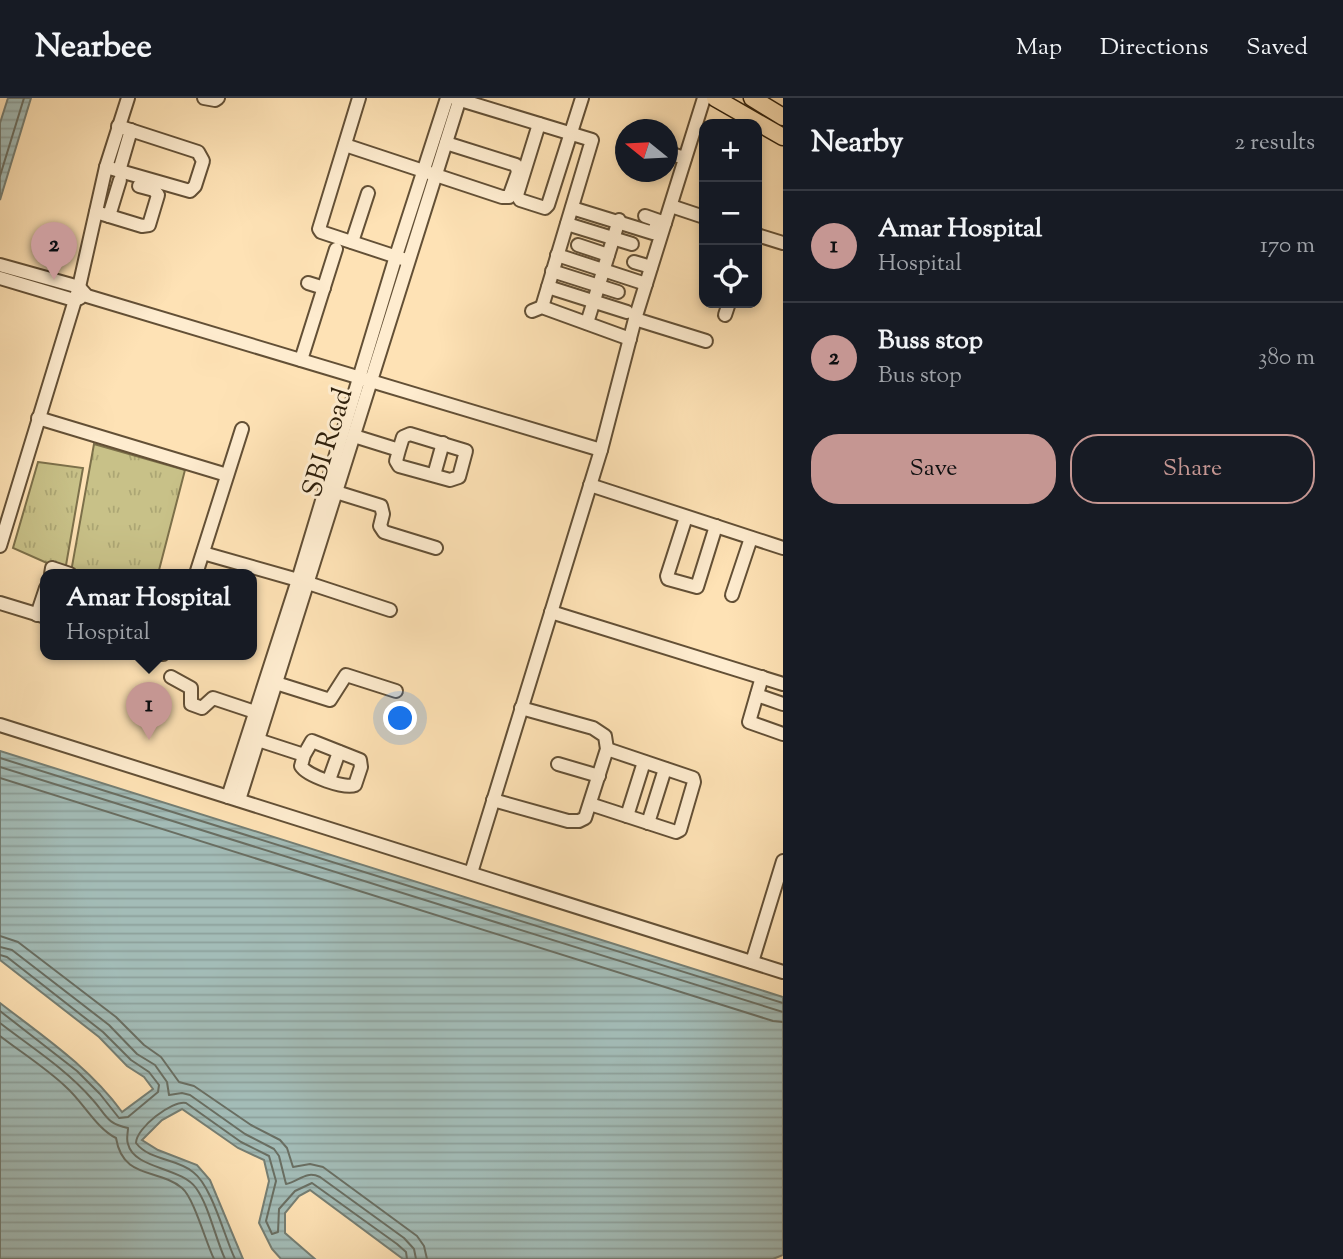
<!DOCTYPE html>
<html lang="en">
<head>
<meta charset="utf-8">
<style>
  body { margin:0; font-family:"Sorts Mill Goudy",serif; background:#20242c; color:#f1f3f6 }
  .controls { position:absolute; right:21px; top:21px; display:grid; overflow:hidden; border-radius:14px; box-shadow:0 4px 10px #0003 }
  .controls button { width:63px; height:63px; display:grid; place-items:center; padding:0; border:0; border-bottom:2px solid #363941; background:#171b24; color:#f1f3f6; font:35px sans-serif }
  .compass { position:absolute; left:615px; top:21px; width:63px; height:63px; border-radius:50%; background:#171b24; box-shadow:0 4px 10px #0003; rotate:288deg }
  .you { position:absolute; left:401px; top:621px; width:24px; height:24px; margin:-18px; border:5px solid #fff; border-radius:50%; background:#1a73e8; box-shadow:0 0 0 10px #1a73e833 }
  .badge { display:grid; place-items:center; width:46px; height:46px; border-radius:50%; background:#c59692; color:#111; font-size:23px; font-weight:700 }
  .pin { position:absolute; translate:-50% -58px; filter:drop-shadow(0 2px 4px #0008) }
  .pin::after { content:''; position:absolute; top:37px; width:24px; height:21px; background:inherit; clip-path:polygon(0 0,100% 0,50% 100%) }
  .popup { position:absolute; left:40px; top:471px; width:217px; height:91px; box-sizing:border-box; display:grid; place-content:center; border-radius:14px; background:#171b24; filter:drop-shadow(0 2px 5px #0005); font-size:23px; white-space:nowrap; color:#9ea1a6 }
  .popup b { font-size:26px; color:#f1f3f6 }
  .popup::after { content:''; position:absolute; left:50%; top:100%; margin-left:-14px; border:14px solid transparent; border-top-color:#171b24 }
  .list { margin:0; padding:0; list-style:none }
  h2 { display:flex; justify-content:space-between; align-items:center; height:91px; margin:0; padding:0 28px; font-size:30px }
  h2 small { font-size:23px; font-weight:400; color:#9ea1a6 }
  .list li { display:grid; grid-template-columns:46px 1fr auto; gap:21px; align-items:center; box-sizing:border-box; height:112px; padding:0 28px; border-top:2px solid #363941 }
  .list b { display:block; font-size:26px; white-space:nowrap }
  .list p { margin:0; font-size:23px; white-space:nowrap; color:#9ea1a6 }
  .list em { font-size:23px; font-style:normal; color:#9ea1a6 }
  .actions { display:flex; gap:14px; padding:21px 28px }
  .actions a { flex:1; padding:16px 0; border:2px solid #c59692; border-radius:28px; text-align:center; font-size:24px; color:#c59692 }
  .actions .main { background:#c59692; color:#111 }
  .icon { flex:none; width:38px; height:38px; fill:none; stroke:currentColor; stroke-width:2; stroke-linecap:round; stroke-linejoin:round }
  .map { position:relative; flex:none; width:783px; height:1161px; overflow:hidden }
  header { display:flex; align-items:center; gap:42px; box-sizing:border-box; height:98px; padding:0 35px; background:#171b24; border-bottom:2px solid #363941 }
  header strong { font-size:33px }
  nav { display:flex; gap:38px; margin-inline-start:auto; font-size:24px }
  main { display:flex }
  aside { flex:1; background:#171b24 }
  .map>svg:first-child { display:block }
</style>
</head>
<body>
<header>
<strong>Nearbee</strong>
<nav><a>Map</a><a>Directions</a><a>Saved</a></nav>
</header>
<main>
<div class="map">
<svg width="783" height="1161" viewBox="0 0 783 1161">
  <defs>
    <pattern id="grass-tufts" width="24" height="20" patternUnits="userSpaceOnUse" patternTransform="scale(1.75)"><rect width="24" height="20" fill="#c8c188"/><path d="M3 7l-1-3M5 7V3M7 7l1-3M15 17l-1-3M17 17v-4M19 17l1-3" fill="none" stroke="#aca674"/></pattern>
    <pattern id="water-rules" width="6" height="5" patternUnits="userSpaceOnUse" patternTransform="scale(1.75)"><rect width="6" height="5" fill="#a3bcb7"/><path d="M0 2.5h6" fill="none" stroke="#8da19c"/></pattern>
  </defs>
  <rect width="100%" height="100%" fill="#fee2b5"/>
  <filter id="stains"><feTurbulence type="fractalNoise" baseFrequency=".00286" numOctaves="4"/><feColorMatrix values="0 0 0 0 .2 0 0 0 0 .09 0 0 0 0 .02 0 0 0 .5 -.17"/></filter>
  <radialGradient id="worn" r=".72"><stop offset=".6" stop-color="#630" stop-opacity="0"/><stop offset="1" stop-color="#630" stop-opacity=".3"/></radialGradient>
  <g fill="url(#grass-tufts)" stroke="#7c704a" stroke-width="2">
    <polygon points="94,346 185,372 158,476 71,474"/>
    <polygon points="38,364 83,370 65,473 13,450"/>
  </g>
  <g fill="url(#water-rules)" stroke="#757e73" stroke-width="2">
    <polygon points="8,0 31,0 0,102 0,25"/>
    <path d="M0 653 783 899V1157L773 1161H403L310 1092 299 1098 285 1115V1135L315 1161H281L272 1151 259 1125 269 1083 264 1062 238 1050 182 1011 162 1022 142 1042 158 1052 197 1067 210 1082 243 1161H0V905C44 939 89 969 122 1014L153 991 144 979 127 968 99 939 0 862Z"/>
  </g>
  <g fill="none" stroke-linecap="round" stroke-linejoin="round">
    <g stroke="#696e62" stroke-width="2">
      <polyline points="0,78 24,0"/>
      <polyline points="0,660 783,905"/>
      <polyline points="0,669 783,914"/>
      <polyline points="0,680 773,923 783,924"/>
      <polyline points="0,838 18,844 116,919 144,947 161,959 179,984 194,988 251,1027 280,1042 287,1050 293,1069 310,1066 323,1069 417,1138 424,1148 427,1161"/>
      <path d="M0 849 12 852 109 927 137 956 155 967 167 984 169 997 182 995 190 997 245 1036 274 1051 279 1058 286 1086C299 1084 305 1072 320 1079L404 1140 414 1151 416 1161"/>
      <polyline points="0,857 7,859 103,934 131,962 149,974 159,987 158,994 128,1019 119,1020 100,996 77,973 0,913"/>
      <path d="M0 925C31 949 66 971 92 1001 106 1016 106 1026 128 1030 128 1035 126 1041 128 1046 134 1071 181 1069 196 1090 209 1108 215 1139 225 1161"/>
      <path d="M0 938C22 955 46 970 66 989 83 1004 96 1030 116 1040 123 1082 158 1070 182 1090 194 1100 206 1145 214 1161"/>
      <path d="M235 1161C224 1138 212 1088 193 1074 176 1060 150 1063 136 1045 136 1030 172 1002 186 1005L241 1044 269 1058 276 1083 266 1123 272 1136 278 1134 279 1111 295 1093 312 1085 397 1146 406 1154 407 1161"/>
    </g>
    <g stroke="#635036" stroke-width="16">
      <g id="minor">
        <polyline points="204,0 215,2 218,0"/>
        <polyline points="359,0 319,131 321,134 403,161"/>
        <polyline points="454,0 592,42 542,209"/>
        <polyline points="539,26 517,97 520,102 545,110 548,107 582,0"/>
        <polyline points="345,47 502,99 509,99 518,74 516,67 446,45"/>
        <polyline points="668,55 685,60"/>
        <polyline points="106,69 190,93 195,88 203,63 198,54 118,28"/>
        <polyline points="119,73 131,32"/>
        <polyline points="671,108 704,119"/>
        <polyline points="572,110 653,135 658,123"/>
        <polyline points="96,114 142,128 149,127 158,97 154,92 139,88"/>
        <polyline points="109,118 120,82"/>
        <polyline points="645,118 665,125"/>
        <polyline points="567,126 632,146"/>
        <polyline points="757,137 783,145"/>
        <polyline points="352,144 368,95"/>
        <polyline points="578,147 608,157"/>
        <polyline points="557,157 646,186"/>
        <polyline points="634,164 651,169"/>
        <polyline points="0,167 79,189 87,198 601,352"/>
        <polyline points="552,173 618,194"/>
        <polyline points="0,180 74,202 80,200"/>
        <polyline points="308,185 324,190"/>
        <polyline points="548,189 627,214"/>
        <polyline points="532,213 542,209 630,241"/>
        <polyline points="725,217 729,205"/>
        <polyline points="635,221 706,243"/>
        <polyline points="587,225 619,122"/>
        <polyline points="301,262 336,151"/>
        <polyline points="38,320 227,377"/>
        <polyline points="354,338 399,352 403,339 410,336 466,353 459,379 450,382 399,368 396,363 399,352"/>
        <polyline points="434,377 443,345"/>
        <polyline points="590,387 783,450"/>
        <polyline points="336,394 381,408 383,416 380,428 384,434 436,450"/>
        <polyline points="686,419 667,478 668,481 697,489 716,428"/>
        <polyline points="0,448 79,189 106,69 128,0"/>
        <polyline points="203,455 298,482"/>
        <polyline points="51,476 52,470 70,476"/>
        <polyline points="196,476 242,331"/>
        <polyline points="308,485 390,512"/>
        <polyline points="732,497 751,440"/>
        <polyline points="0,505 46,519"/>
        <polyline points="551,514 783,586"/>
        <polyline points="37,517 46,490"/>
        <polyline points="162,556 163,556"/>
        <polyline points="171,579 191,590 191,606 202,610 213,600 255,614"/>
        <polyline points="762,579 749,624 783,636"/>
        <polyline points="276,585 330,602 346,577 396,593"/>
        <polyline points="757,597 783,606"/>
        <polyline points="0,627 783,874"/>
        <path d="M258 642 304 657 312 643 360 662 361 669 355 687C345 691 307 678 301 668L304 657"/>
        <polyline points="558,666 599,678"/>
        <polyline points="329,682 339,654"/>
        <polyline points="228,699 298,482 396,158 447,0"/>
        <polyline points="239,702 460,0"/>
        <polyline points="493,702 568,723 579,723 585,720 607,651 605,638 593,630 521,610"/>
        <polyline points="590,706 676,734 680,732 694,684 693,680 607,651"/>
        <polyline points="627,718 644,664"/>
        <polyline points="648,725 665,671"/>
        <polyline points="471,775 601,352 635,221 704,0"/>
        <polyline points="752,864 783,763"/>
      </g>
    </g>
    <g stroke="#2f200c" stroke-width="19">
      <g id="major">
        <polyline points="715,0 783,39"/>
        <polyline points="752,0 783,19"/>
      </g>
    </g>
    <use href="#minor" stroke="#feeccf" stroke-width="12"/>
    <use href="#major" stroke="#fee2b5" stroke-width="16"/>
  </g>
  <g text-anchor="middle" stroke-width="6" stroke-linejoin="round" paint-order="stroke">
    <g font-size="28" fill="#2f200c" stroke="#feeccf">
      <text transform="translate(326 344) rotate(-73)" y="10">SBI Road</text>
    </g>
  </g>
  <rect width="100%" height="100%" filter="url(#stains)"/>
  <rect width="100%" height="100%" fill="url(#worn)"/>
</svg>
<div class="controls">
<button>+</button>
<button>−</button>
<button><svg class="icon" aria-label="locate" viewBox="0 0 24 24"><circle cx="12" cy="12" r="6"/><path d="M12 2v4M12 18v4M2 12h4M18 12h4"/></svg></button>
</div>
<svg class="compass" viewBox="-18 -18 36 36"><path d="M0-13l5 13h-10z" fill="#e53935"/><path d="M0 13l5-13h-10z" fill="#9ea1a6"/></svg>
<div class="you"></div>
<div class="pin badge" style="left:149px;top:642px">1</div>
<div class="popup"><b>Amar Hospital</b>Hospital</div>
<div class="pin badge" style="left:54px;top:182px">2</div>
</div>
<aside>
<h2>Nearby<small>2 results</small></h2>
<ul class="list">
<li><span class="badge">1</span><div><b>Amar Hospital</b><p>Hospital</p></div><em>170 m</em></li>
<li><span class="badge">2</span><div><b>Buss stop</b><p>Bus stop</p></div><em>380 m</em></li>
</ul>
<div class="actions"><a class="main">Save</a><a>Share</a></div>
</aside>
</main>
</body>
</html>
